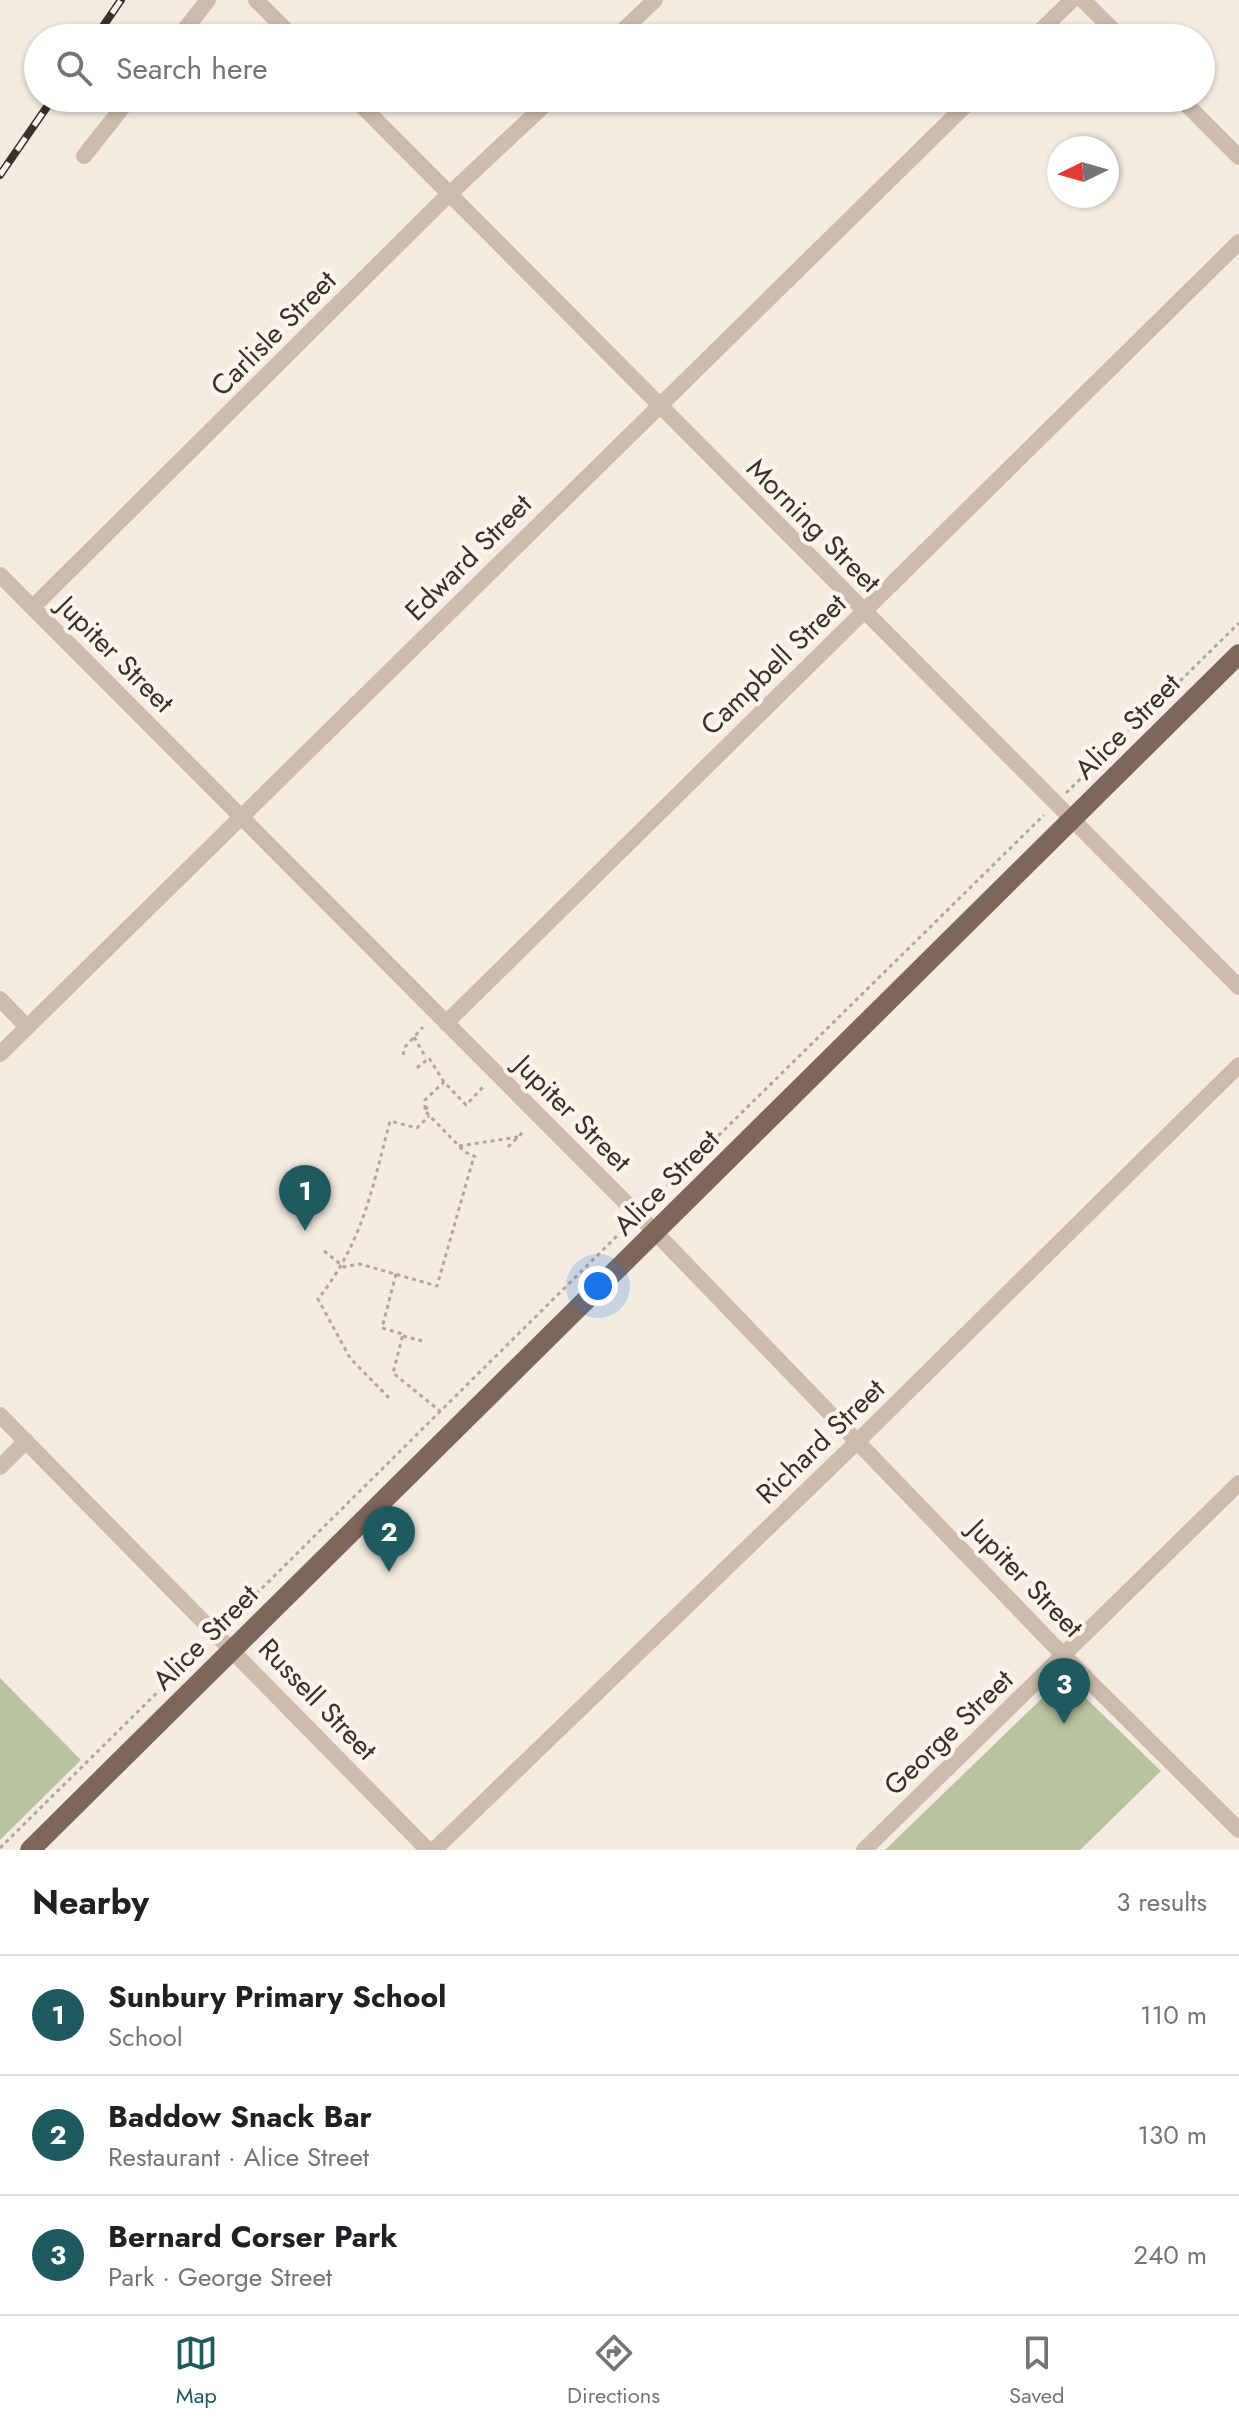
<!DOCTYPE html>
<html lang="en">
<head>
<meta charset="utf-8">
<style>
  body { margin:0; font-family:Jost,sans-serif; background:#f2f2f2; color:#202124 }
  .compass { position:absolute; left:1047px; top:136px; width:72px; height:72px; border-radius:50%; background:#fff; box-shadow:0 2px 6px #0004; rotate:265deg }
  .you { position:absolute; left:598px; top:1286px; width:28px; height:28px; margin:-20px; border:6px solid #fff; border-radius:50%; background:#1a73e8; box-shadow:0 0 0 12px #1a73e833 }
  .badge { display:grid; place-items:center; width:52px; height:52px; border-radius:50%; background:#1f5a5e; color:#fff; font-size:26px; font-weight:700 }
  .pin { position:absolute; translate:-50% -66px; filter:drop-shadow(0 2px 4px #0008) }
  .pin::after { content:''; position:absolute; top:42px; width:28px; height:24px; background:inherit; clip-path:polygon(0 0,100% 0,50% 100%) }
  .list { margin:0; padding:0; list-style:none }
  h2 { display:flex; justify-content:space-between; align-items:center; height:104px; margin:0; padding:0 32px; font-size:34px }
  h2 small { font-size:26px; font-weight:400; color:#757577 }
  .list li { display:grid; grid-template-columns:52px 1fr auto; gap:24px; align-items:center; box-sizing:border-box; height:120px; padding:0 32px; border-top:2px solid #e0e0e0 }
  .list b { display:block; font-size:30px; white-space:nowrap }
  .list p { margin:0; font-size:26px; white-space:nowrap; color:#757577 }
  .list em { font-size:26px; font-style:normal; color:#757577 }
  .icon { flex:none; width:44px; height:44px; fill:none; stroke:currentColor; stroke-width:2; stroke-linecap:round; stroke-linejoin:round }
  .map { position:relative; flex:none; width:1239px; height:1850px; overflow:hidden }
  .search { position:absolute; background:#fff; box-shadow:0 2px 6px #0004; left:24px; right:24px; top:24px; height:88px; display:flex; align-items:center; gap:20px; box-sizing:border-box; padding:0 28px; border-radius:44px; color:#757577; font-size:30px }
  .sheet { height:464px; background:#fff }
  nav { display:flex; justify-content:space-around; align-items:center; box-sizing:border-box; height:112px; border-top:2px solid #e0e0e0; background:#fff; font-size:22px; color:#757577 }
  nav a { display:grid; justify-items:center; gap:4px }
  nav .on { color:#1f5a5e }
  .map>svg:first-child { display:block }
</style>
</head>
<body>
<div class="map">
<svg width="1239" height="1850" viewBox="0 0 1239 1850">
  <rect width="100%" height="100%" fill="#f4ebe1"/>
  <g fill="#b8c4a0">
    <polygon points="1064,1677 1161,1771 1080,1850 885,1850"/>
    <polygon points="0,1678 81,1760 0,1840"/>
  </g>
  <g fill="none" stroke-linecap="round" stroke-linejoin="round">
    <g stroke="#b9a596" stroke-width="3" stroke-dasharray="4 4" stroke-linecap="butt">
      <polyline points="1066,793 1239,623"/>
      <polyline points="414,1037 426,1058"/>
      <polyline points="403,1055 405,1047 423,1027"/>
      <polyline points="417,1068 429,1058 444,1082 466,1105 483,1087"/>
      <polyline points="428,1107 424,1110 465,1152 476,1157"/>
      <polyline points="425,1109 425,1100 444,1082"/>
      <polyline points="459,1146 518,1137"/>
      <polyline points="508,1147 525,1130"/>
      <polyline points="650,1203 1044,815"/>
      <polyline points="324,1251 344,1267 360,1264 437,1286 474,1156"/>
      <polyline points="396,1274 382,1328 403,1334 393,1373 440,1411"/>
      <polyline points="403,1336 422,1341"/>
      <path d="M389 1398 350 1358 318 1299C363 1242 372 1189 390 1121L417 1128 429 1116"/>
      <polyline points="224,1617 244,1606 625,1228"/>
      <polyline points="0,1848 190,1660 199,1642"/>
    </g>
    <g stroke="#cdbbac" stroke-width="16">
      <polyline points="256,0 294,38"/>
      <polyline points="1083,0 1121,38"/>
      <polyline points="178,38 208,0"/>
      <polyline points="615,38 655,0"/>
      <polyline points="1033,38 1072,0"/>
      <polyline points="354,98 1239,987"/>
      <polyline points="1180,98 1239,157"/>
      <polyline points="84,156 130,98"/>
      <polyline points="0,575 655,1232 1064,1656 1239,1830"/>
      <polyline points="33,607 442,201 552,98"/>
      <polyline points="0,999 27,1027"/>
      <polyline points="446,1023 1239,242"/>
      <polyline points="0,1054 973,98"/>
      <polyline points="0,1415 428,1850"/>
      <polyline points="0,1467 26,1441"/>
      <polyline points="434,1850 859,1440 1239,1065"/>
      <polyline points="864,1850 1239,1483"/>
    </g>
    <polyline stroke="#7d675c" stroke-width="20" points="30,1850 1239,654"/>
    <g stroke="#3b302b" stroke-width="8">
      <g id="rail">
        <polyline points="95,38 121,0"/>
        <polyline points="0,175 53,98"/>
      </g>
    </g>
    <use href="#rail" stroke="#fbf5ee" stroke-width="5" stroke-dasharray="15" stroke-linecap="butt"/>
  </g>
  <g text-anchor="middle" stroke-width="8" stroke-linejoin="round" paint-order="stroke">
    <g font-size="28" fill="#3b302b" stroke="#fbf5ee">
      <text transform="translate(273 333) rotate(-45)" y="10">Carlisle Street</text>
      <text transform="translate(814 525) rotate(45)" y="10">Morning Street</text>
      <text transform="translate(468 557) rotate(-45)" y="10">Edward Street</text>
      <text transform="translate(116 654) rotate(45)" y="10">Jupiter Street</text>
      <text transform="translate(773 664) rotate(-44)" y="10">Campbell Street</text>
      <text transform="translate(1127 726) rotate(-45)" y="10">Alice Street</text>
      <text transform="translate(573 1113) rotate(45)" y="10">Jupiter Street</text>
      <text transform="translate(666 1182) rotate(-45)" y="10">Alice Street</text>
      <text transform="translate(820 1441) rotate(-44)" y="10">Richard Street</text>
      <text transform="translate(1026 1578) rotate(46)" y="10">Jupiter Street</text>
      <text transform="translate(205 1637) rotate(-45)" y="10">Alice Street</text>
      <text transform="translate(318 1699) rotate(46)" y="10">Russell Street</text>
      <text transform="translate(948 1732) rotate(-44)" y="10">George Street</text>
    </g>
  </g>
</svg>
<svg class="compass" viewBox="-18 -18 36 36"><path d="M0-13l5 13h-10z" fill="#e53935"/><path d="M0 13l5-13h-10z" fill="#757577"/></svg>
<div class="you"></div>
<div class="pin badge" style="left:305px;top:1231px">1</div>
<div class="pin badge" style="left:389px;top:1572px">2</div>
<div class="pin badge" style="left:1064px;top:1724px">3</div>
<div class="search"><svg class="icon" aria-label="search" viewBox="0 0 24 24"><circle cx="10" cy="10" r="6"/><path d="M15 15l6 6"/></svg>Search here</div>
</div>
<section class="sheet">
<h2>Nearby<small>3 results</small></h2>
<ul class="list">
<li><span class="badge">1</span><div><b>Sunbury Primary School</b><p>School</p></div><em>110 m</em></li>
<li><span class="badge">2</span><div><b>Baddow Snack Bar</b><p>Restaurant · Alice Street</p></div><em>130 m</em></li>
<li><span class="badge">3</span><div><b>Bernard Corser Park</b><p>Park · George Street</p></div><em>240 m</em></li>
</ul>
</section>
<nav>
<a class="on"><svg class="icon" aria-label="map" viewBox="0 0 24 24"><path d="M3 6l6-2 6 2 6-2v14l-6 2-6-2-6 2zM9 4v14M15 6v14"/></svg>Map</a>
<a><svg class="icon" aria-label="directions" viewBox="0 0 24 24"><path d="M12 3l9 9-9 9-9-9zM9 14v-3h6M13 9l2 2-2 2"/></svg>Directions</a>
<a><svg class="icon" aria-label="saved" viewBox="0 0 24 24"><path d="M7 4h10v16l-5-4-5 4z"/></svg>Saved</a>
</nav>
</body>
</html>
